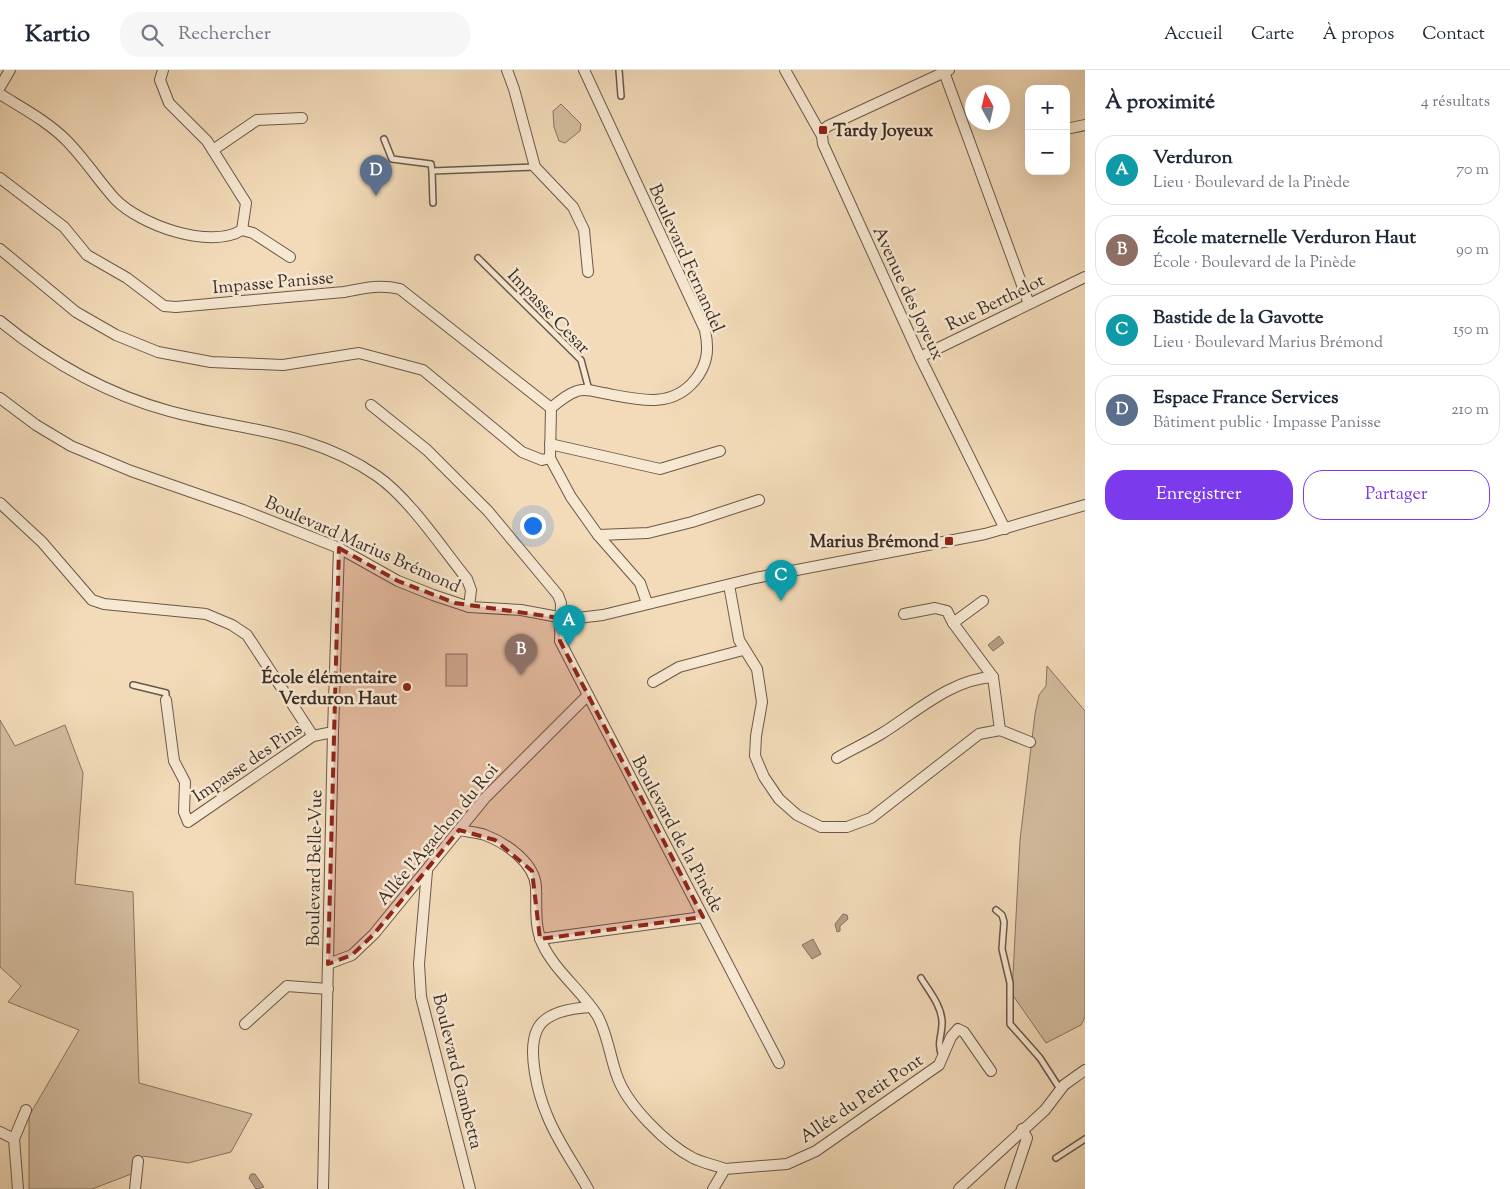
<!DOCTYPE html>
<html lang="fr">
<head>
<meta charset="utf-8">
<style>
  body { margin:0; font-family:"Sorts Mill Goudy",serif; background:#f6f6f7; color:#1f2937 }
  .controls { position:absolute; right:15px; top:15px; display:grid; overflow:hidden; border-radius:10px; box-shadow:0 5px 20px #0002 }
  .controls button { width:45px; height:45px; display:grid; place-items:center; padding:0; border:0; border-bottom:1px solid #e0e1e3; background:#fff; color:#1f2937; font:25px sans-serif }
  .compass { position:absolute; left:965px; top:15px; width:45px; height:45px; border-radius:50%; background:#fff; box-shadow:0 5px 20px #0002; rotate:352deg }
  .you { position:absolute; left:532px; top:455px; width:18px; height:18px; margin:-12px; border:4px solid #fff; border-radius:50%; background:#1a73e8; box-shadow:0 0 0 8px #1a73e833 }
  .badge { display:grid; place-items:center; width:32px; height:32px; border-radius:50%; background:#7c3aed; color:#fff; font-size:16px; font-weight:700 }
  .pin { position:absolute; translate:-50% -41px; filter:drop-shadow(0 1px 2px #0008) }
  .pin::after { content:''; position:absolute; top:26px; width:18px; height:15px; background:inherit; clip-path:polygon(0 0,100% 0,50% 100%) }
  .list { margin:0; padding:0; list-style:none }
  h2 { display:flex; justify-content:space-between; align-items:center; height:65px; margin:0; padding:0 20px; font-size:21px }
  h2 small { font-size:16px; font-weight:400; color:#747a83 }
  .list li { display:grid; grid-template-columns:32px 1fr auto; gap:15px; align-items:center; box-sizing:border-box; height:70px; margin:0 10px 10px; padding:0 10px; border:1px solid #e0e1e3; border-radius:20px }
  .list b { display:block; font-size:19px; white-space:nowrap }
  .list p { margin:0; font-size:16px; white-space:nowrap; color:#747a83 }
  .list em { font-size:16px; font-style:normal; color:#747a83 }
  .actions { display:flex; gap:10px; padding:15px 20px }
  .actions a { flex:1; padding:11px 0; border:1px solid #7c3aed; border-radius:20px; text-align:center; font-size:18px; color:#7c3aed }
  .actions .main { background:#7c3aed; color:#fff }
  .icon { flex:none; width:28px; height:28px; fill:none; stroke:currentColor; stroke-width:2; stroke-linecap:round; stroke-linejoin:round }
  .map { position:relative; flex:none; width:1085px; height:1119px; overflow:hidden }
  header { display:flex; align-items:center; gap:30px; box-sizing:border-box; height:70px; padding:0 25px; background:#fff; border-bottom:1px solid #e0e1e3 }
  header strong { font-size:24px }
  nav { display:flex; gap:28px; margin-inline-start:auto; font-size:18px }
  .search { width:350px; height:45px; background:#f6f6f7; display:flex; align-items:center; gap:12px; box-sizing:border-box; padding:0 18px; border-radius:20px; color:#747a83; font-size:19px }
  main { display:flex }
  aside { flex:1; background:#fff }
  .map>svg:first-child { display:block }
</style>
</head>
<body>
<header>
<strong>Kartio</strong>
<div class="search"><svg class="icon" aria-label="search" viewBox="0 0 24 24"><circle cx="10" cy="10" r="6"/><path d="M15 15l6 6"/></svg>Rechercher</div>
<nav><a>Accueil</a><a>Carte</a><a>À propos</a><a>Contact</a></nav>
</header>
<main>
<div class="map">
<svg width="1085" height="1119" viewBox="0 0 1085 1119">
  <rect width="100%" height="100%" fill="#f3dbb9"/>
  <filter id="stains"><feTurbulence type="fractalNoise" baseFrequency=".004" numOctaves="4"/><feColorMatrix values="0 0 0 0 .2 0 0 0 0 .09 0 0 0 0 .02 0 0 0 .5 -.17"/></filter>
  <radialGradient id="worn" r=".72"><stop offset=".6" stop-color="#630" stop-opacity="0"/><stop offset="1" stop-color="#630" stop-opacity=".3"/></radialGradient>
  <g fill="#d4bda0" stroke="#887462">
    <polygon points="561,34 581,54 580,61 565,73 559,71 554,57 553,41"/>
    <rect x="446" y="584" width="21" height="32"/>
    <polygon points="1047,596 1085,641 1085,947 1081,955 1046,973 1012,924 1020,770 1035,644 1039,625 1046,616"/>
    <polygon points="0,650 15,676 65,655 83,703 75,814 133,822 139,1013 252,1044 231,1082 188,1093 143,1086 134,1103 92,1119 29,1119 29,1046 79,960 8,932 21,916 0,897"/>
  </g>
  <g fill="#b5a087" stroke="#857260">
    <polygon points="999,566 1004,573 993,581 988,575"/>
    <polygon points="843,844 847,845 848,849 840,856 840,861 837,862 835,854"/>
    <polygon points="813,869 821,884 812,889 802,875"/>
    <polygon points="251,1104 255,1104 264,1117 256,1119 249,1108"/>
  </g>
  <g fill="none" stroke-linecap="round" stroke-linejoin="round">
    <g stroke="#6a584a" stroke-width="8">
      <g id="lane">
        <polyline points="619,0 621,26"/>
        <polyline points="384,69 392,89 431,94 432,101"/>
        <polyline points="433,133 432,101 535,97"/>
        <polyline points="478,188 581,290 589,320"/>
        <polyline points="133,615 166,623 166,630"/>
        <polyline points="996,840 1002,845 1004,852 1002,879 1010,913 1010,954 1040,988 1060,1019"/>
        <path d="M921 908C929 921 941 935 942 951 943 964 936 973 942 986"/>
        <polyline points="1056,1088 1085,1069"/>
      </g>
    </g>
    <g stroke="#6a584a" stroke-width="12">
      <g id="street">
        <polyline points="507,0 514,19 535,97 573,137 584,160 588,202"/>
        <path d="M584 0 705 260C709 279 708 294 695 310 671 340 636 329 603 323 594 321 585 318 577 321 568 324 558 332 551 338L550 388 571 427 598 465 640 513 647 533"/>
        <polyline points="785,0 822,66 823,74 920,287 1005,459"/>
        <polyline points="944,2 1029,234"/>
        <polyline points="0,17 10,0"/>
        <path d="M0 24C22 38 47 51 66 70 84 88 98 110 115 129 140 155 210 180 242 160L246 133 207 71 169 33 160 10 163 0"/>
        <polyline points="1066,59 1085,55"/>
        <polyline points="822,66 823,60 828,56 949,0"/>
        <polyline points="213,80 257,50 302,48"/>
        <path d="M0 108 64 157 87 185 127 208 164 236 176 237 344 222C364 218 380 214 400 219L551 338"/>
        <polyline points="242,160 253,163 290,187"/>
        <polyline points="0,179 76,242 116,265 158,282 211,292 283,295 359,283 423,300 522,382 542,390 550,388"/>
        <path d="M0 251C50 292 107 324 169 341 242 361 311 360 377 406 409 428 442 478 467 509L471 520 469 537"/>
        <polyline points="920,287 1085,207"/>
        <polyline points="0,328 36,355 71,376 131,401 243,440 339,478 398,511 433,525 469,537 521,540 569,549 603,545 755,508 985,464 1085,435"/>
        <polyline points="371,335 427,380 488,441 558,525 561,533 560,571 779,993"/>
        <polyline points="550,374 660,399 720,381"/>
        <polyline points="0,433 42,472 92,530 104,534 206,544 232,555 247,565 313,666"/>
        <polyline points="598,465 648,463 692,452 759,430"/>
        <polyline points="729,515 739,570 757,599 762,632 756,666 755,686 764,707 779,729 797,745 821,757 847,757 871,748 979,664 1000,660 1030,672"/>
        <polyline points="983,531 953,553 993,607 1000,660"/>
        <polyline points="904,544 935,538 947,541 953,553"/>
        <polyline points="653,612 679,597 743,580"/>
        <polyline points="166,630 174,691 185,712 184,742 188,752 313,666 333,662"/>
        <path d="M837 688C851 680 866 673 881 664 915 643 951 609 993 607"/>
        <path d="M459 760C468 762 477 762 485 765 506 773 535 793 536 817 537 835 534 855 542 873 554 900 581 920 597 945 607 962 610 987 617 1006 627 1035 666 1074 693 1088 703 1093 715 1095 725 1099"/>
        <polyline points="427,801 419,894 421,927 470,1119"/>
        <polyline points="540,869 703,847"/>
        <polyline points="328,894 352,885 374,864 485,728 587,626"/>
        <polyline points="245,954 287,916 328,919"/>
        <polyline points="0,1062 14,1069"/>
        <polyline points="18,1119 14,1069 26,1040"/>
        <polyline points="135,1119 138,1091"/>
        <polyline points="323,1119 333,662 339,478"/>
        <path d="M588 1119C575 1095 557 1071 547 1045 538 1024 527 981 537 960 545 942 574 938 591 937"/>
        <polyline points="713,1119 725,1099 787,1094 816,1081 939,995 951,967 958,959 964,962 991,1001"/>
        <polyline points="959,1119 1045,1040 1064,1015 1085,1000"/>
        <polyline points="1010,1119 1027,1068 1022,1059"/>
      </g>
    </g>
    <use href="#lane" stroke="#f7e8d2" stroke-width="5"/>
    <use href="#street" stroke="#f7e8d2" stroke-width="10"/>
  </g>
  <path fill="#8f2418" fill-opacity="0.2" stroke="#8f2418" stroke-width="4" stroke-dasharray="10 6" stroke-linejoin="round" d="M339 478 398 511 455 533 560 548V571L703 847 540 869 532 801 495 770 459 760 374 864 352 885 328 894Z"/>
  <g fill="#8f2418" stroke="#f7e8d2" stroke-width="2">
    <rect x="818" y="55" width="10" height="10" rx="2.5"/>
    <rect x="944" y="466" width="10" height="10" rx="2.5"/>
    <circle cx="407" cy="617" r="5"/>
  </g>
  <g text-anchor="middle" stroke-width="5" stroke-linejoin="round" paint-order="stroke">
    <g font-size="18" font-weight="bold" fill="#3c2c25" stroke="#f7e8d2" text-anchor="end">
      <text x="833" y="66" text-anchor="start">Tardy Joyeux</text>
      <text x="939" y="477">Marius Brémond</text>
      <text x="397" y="613">École élémentaire<tspan x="397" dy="21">Verduron Haut</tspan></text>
    </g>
    <g font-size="18" fill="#3c2c25" stroke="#f7e8d2">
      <text transform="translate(687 188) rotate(66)" y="6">Boulevard Fernandel</text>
      <text transform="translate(273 212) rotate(-5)" y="6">Impasse Panisse</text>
      <text transform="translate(909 223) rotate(65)" y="6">Avenue des Joyeux</text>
      <text transform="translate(995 232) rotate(-26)" y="6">Rue Berthelot</text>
      <text transform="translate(549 241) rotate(46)" y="6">Impasse Cesar</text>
      <text transform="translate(363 474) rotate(24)" y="6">Boulevard Marius Brémond</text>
      <text transform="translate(247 692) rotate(-34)" y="6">Impasse des Pins</text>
      <text transform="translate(437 764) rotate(-50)" y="6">Allée l'Agachon du Roi</text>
      <text transform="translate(678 764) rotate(62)" y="6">Boulevard de la Pinède</text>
      <text transform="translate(314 798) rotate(-89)" y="6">Boulevard Belle-Vue</text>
      <text transform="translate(458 1001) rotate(76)" y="6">Boulevard Gambetta</text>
      <text transform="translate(861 1028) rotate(-34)" y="6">Allée du Petit Pont</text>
    </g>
  </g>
  <rect width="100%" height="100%" filter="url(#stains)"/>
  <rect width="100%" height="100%" fill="url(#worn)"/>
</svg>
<div class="controls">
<button>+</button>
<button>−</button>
</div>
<svg class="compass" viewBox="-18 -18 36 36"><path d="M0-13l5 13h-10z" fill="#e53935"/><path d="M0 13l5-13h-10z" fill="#747a83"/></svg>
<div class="you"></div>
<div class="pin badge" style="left:569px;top:576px;background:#0f9aa8">A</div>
<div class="pin badge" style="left:521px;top:605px;background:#8d6e63">B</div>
<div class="pin badge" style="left:781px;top:531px;background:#0f9aa8">C</div>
<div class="pin badge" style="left:376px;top:126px;background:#5c6f8a">D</div>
</div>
<aside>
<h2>À proximité<small>4 résultats</small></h2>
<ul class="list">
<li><span class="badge" style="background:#0f9aa8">A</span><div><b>Verduron</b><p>Lieu · Boulevard de la Pinède</p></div><em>70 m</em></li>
<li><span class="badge" style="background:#8d6e63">B</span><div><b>École maternelle Verduron Haut</b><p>École · Boulevard de la Pinède</p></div><em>90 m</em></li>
<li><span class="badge" style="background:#0f9aa8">C</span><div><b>Bastide de la Gavotte</b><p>Lieu · Boulevard Marius Brémond</p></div><em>150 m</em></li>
<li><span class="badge" style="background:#5c6f8a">D</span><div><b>Espace France Services</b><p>Bâtiment public · Impasse Panisse</p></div><em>210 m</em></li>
</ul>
<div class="actions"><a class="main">Enregistrer</a><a>Partager</a></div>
</aside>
</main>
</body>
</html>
